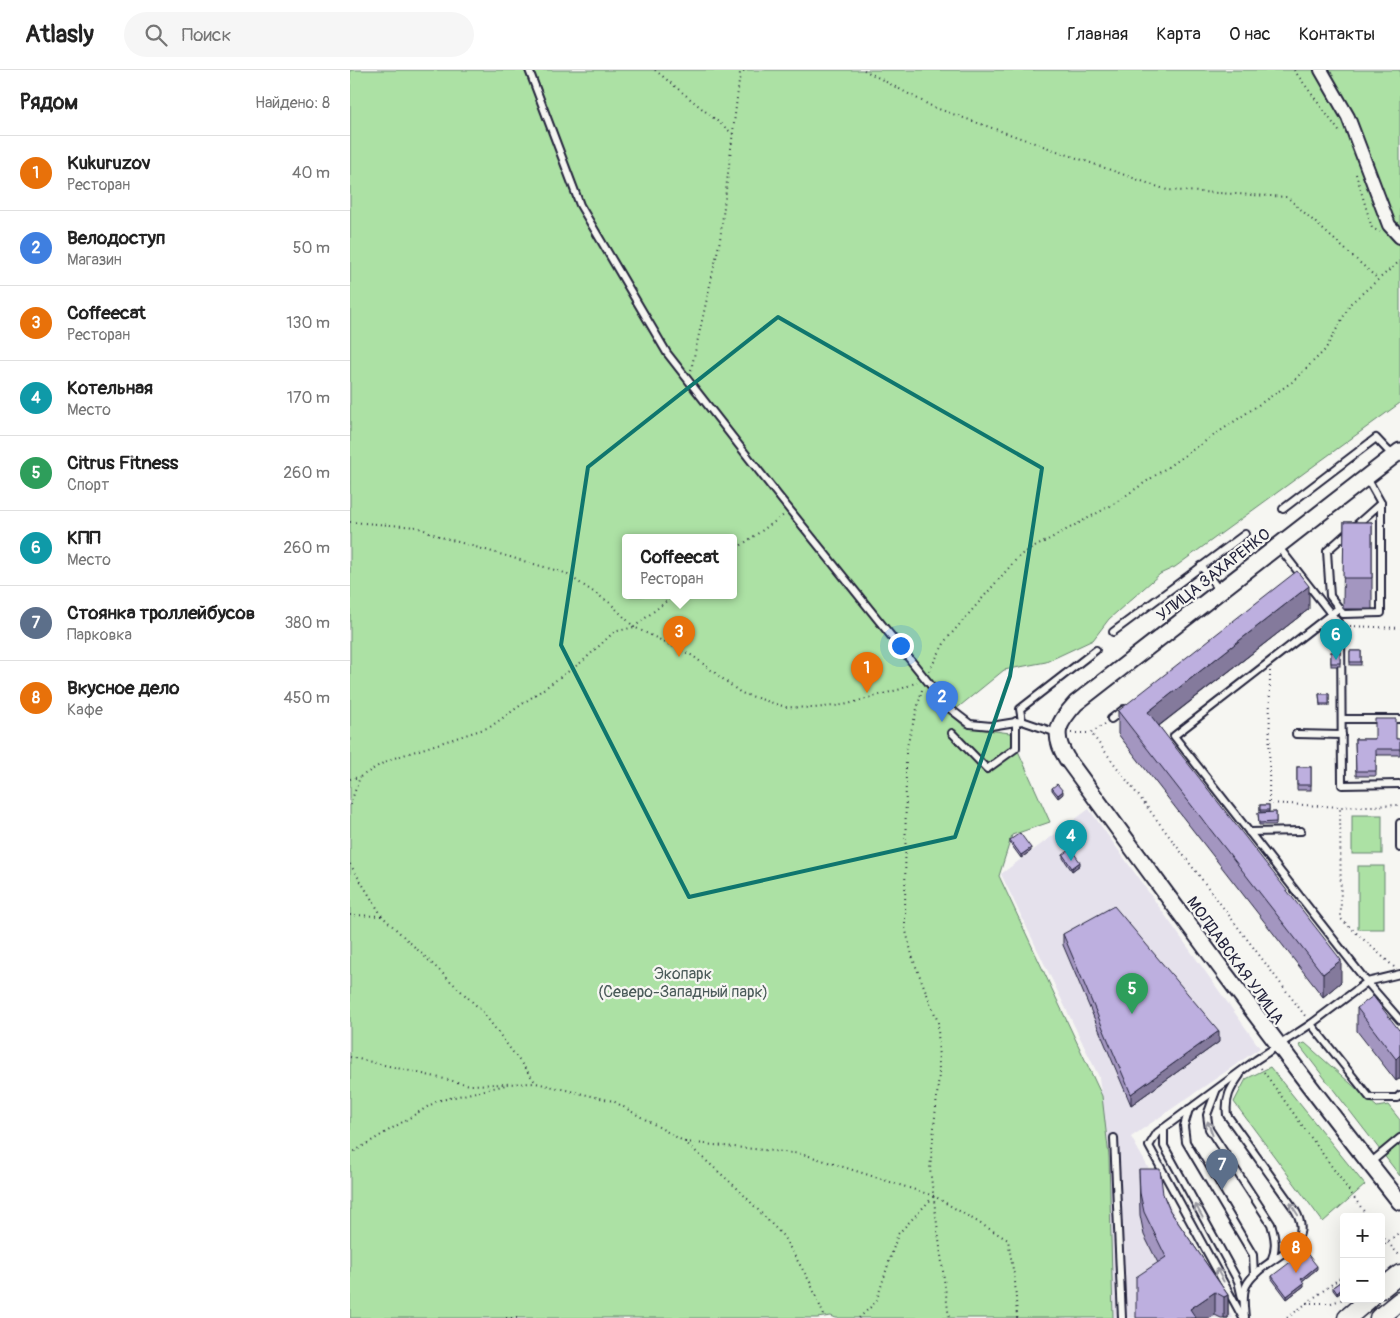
<!DOCTYPE html>
<html lang="ru">
<head>
<meta charset="utf-8">
<style>
  body { margin:0; font-family:Pangolin,sans-serif; background:#f6f6f6; color:#222 }
  .controls { position:absolute; right:15px; bottom:15px; display:grid; overflow:hidden; border-radius:5px; box-shadow:0 5px 20px #0002 }
  .controls button { width:45px; height:45px; display:grid; place-items:center; padding:0; border:0; border-bottom:1px solid #e0e0e0; background:#fff; color:#222; font:25px sans-serif }
  .you { position:absolute; left:550px; top:575px; width:18px; height:18px; margin:-12px; border:4px solid #fff; border-radius:50%; background:#1a73e8; box-shadow:0 0 0 8px #1a73e833 }
  .badge { display:grid; place-items:center; width:32px; height:32px; border-radius:50%; background:#0b8043; color:#fff; font-size:16px; font-weight:700 }
  .pin { position:absolute; translate:-50% -41px; filter:drop-shadow(0 1px 2px #0008) }
  .pin::after { content:''; position:absolute; top:26px; width:18px; height:15px; background:inherit; clip-path:polygon(0 0,100% 0,50% 100%) }
  .popup { position:absolute; left:272px; top:464px; width:115px; height:65px; box-sizing:border-box; display:grid; place-content:center; border-radius:5px; background:#fff; filter:drop-shadow(0 1px 4px #0005); font-size:16px; white-space:nowrap; color:#767676 }
  .popup b { font-size:19px; color:#222 }
  .popup::after { content:''; position:absolute; left:50%; top:100%; margin-left:-10px; border:10px solid transparent; border-top-color:#fff }
  .list { margin:0; padding:0; list-style:none }
  h2 { display:flex; justify-content:space-between; align-items:center; height:65px; margin:0; padding:0 20px; font-size:21px }
  h2 small { font-size:16px; font-weight:400; color:#767676 }
  .list li { display:grid; grid-template-columns:32px 1fr auto; gap:15px; align-items:center; box-sizing:border-box; height:75px; padding:0 20px; border-top:1px solid #e0e0e0 }
  .list b { display:block; font-size:19px; white-space:nowrap }
  .list p { margin:0; font-size:16px; white-space:nowrap; color:#767676 }
  .list em { font-size:16px; font-style:normal; color:#767676 }
  .icon { flex:none; width:28px; height:28px; fill:none; stroke:currentColor; stroke-width:2; stroke-linecap:round; stroke-linejoin:round }
  .map { position:relative; flex:none; width:1050px; height:1248px; overflow:hidden }
  header { display:flex; align-items:center; gap:30px; box-sizing:border-box; height:70px; padding:0 25px; background:#fff; border-bottom:1px solid #e0e0e0 }
  header strong { font-size:24px }
  nav { display:flex; gap:28px; margin-inline-start:auto; font-size:18px }
  .search { width:350px; height:45px; background:#f6f6f6; display:flex; align-items:center; gap:12px; box-sizing:border-box; padding:0 18px; border-radius:28px; color:#767676; font-size:19px }
  main { display:flex }
  aside { flex:1; background:#fff }
  .map>svg:first-child { display:block }
</style>
</head>
<body>
<header>
<strong>Atlasly</strong>
<div class="search"><svg class="icon" aria-label="search" viewBox="0 0 24 24"><circle cx="10" cy="10" r="6"/><path d="M15 15l6 6"/></svg>Поиск</div>
<nav><a>Главная</a><a>Карта</a><a>О нас</a><a>Контакты</a></nav>
</header>
<main>
<aside>
<h2>Рядом<small>Найдено: 8</small></h2>
<ul class="list">
<li><span class="badge" style="background:#e8710a">1</span><div><b>Kukuruzov</b><p>Ресторан</p></div><em>40 m</em></li>
<li><span class="badge" style="background:#3f7fe0">2</span><div><b>Велодоступ</b><p>Магазин</p></div><em>50 m</em></li>
<li><span class="badge" style="background:#e8710a">3</span><div><b>Coffeecat</b><p>Ресторан</p></div><em>130 m</em></li>
<li><span class="badge" style="background:#0f9aa8">4</span><div><b>Котельная</b><p>Место</p></div><em>170 m</em></li>
<li><span class="badge" style="background:#2e9e5b">5</span><div><b>Citrus Fitness</b><p>Спорт</p></div><em>260 m</em></li>
<li><span class="badge" style="background:#0f9aa8">6</span><div><b>КПП</b><p>Место</p></div><em>260 m</em></li>
<li><span class="badge" style="background:#5c6f8a">7</span><div><b>Стоянка троллейбусов</b><p>Парковка</p></div><em>380 m</em></li>
<li><span class="badge" style="background:#e8710a">8</span><div><b>Вкусное дело</b><p>Кафе</p></div><em>450 m</em></li>
</ul>
</aside>
<div class="map">
<svg width="1050" height="1248" viewBox="0 0 1050 1248">
  <rect width="100%" height="100%" fill="#f6f6f2"/>
  <filter id="ink" filterUnits="userSpaceOnUse"><feTurbulence type="fractalNoise" baseFrequency=".02" numOctaves="2"/><feDisplacementMap in="SourceGraphic" scale="10" xChannelSelector="R" yChannelSelector="G"/><feConvolveMatrix kernelMatrix="1 2 1 2 8 2 1 2 1" color-interpolation-filters="sRGB"/></filter>
  <g filter="url(#ink)">
    <polygon fill="#e5e1ec" points="739,739 910,978 781,1067 883,1248 763,1248 759,1087 749,1007 651,804"/>
    <g fill="#ace1a4" stroke="#678270" fill-rule="evenodd">
      <path d="M0 0H1050V333L825 497 810 504 759 549 743 570 696 592 654 600 600 644 615 657 660 663 700 752 662 765 649 806 752 1026 759 1087 763 1248H486L481 1246 467 1248H0ZM275 468H383V526H275Z"/>
      <rect x="1002" y="745" width="30" height="39"/>
      <rect x="1008" y="796" width="26" height="63"/>
      <polygon points="955,973 1027,1037 1038,1035 1050,1050 1050,1106 949,975"/>
      <polygon points="920,997 1015,1115 973,1152 884,1032 896,1009"/>
    </g>
    <g fill="none" stroke-linecap="round" stroke-linejoin="round">
      <g stroke="#22223b" stroke-width="10">
        <g id="service">
          <polyline points="179,0 230,135 317,283 427,424 599,638 620,654 641,656 672,651 707,663"/>
          <polyline points="1031,433 977,481 980,526 989,538 981,544 991,556 992,715 1050,714"/>
          <polyline points="933,439 1026,368 1043,386"/>
          <polyline points="928,476 981,544 824,666 1017,912 1050,950"/>
          <polyline points="851,496 870,521"/>
          <polyline points="989,538 993,544 1031,543 1031,433 1017,408"/>
          <polyline points="763,562 895,464"/>
          <polyline points="761,649 774,639"/>
          <polyline points="992,649 1050,649"/>
          <polyline points="672,651 670,639 746,580"/>
          <polyline points="602,663 637,699 666,678 666,651"/>
          <polyline points="946,664 992,665"/>
          <polyline points="1050,753 1050,778"/>
          <polyline points="899,762 951,761"/>
          <polyline points="961,954 1020,1028 1047,1028 1050,1025"/>
          <path d="M890 1005C880 1019 875 1028 877 1045L945 1140C969 1180 911 1186 896 1216 892 1225 894 1237 895 1247"/>
          <path d="M866 1021 857 1045 859 1059 921 1154C925 1167 927 1178 921 1191"/>
          <polyline points="839,1039 834,1056 836,1072 903,1185 904,1205"/>
          <polyline points="814,1058 814,1076 888,1211 892,1228"/>
          <polyline points="764,1068 772,1248"/>
          <polyline points="1020,1093 1050,1068"/>
          <polyline points="893,1248 799,1076 807,1063 906,990 961,954 1017,912 1050,904"/>
        </g>
      </g>
      <g stroke="#22223b" stroke-width="16">
        <polyline id="minor" points="971,0 998,47 1039,155 1050,167"/>
      </g>
      <g stroke="#22223b" stroke-width="19">
        <path id="tertiary" d="M1050 381 726 633C708 653 701 664 717 689 826 838 935 987 1050 1132"/>
      </g>
      <g stroke="#22223b" stroke-width="21">
        <g id="secondary">
          <polyline points="1031,1219 1050,1204"/>
          <polyline points="997,1248 1019,1229"/>
          <polyline points="1029,1248 1050,1231"/>
        </g>
      </g>
      <g stroke="#22223b" stroke-width="2" stroke-dasharray="1 4" stroke-linecap="butt">
        <polyline points="305,0 383,64"/>
        <polyline points="514,0 583,37 817,120 937,127 1028,209"/>
        <polyline points="944,0 991,64"/>
        <polyline points="1006,104 1022,158 1030,162"/>
        <polyline points="341,300 370,170 390,3 395,0"/>
        <polyline points="0,452 67,457 91,467 215,503 260,533 284,557 323,526"/>
        <polyline points="383,481 434,445"/>
        <polyline points="1000,556 1050,558"/>
        <polyline points="579,601 596,570 670,485 762,435 942,312 975,280 1001,233 1050,191"/>
        <polyline points="920,601 919,733 990,737"/>
        <polyline points="572,620 556,680 555,857 563,889 588,952 589,1005 580,1099 599,1248"/>
        <polyline points="755,654 741,663 956,947"/>
        <polyline points="721,663 741,663"/>
        <polyline points="0,709 10,707"/>
        <polyline points="0,735 10,707 38,690 140,657 233,591 264,562 284,557 343,586 391,623 436,637 464,638 494,635 551,619 567,612"/>
        <polyline points="0,794 32,846 132,941 186,1013 263,1031 335,1072 388,1119 433,1166 460,1212 475,1248"/>
        <polyline points="0,845 32,846"/>
        <polyline points="1044,897 991,849 990,737 1050,735"/>
        <polyline points="0,987 120,1015 186,1013"/>
        <polyline points="911,998 1018,1147"/>
        <polyline points="335,1072 453,1084 584,1126 658,1170 665,1211 667,1248"/>
        <polyline points="0,1084 87,1031 156,1015"/>
        <polyline points="1031,1165 1050,1186"/>
        <polyline points="1031,1177 1050,1162"/>
        <polyline points="956,1233 981,1233 994,1229"/>
        <polyline points="156,1248 168,1248"/>
        <polyline points="509,1248 526,1232 548,1164 584,1126"/>
        <polyline points="937,1248 994,1205"/>
      </g>
      <use href="#service" stroke="#f6f6f2" stroke-width="6"/>
      <use href="#minor" stroke="#f6f6f2" stroke-width="12"/>
      <use href="#tertiary" stroke="#f6f6f2" stroke-width="15"/>
      <use href="#secondary" stroke="#f6f6f2" stroke-width="18"/>
    </g>
    <g fill="#a396c0" stroke="#22223b">
      <polygon points="994,452 1022,452 1022,539 993,539"/>
      <polygon points="959,539 809,656 991,912 973,927 768,664 768,641"/>
      <rect x="1000" y="581" width="11" height="14"/>
      <rect x="981" y="582" width="9" height="14"/>
      <polygon points="969,624 979,624 979,636 970,636"/>
      <polygon points="1005,669 1050,669 1050,685 1026,685 1026,706 1006,706"/>
      <rect x="947" y="697" width="14" height="23"/>
      <polygon points="702,718 713,724 708,728 702,720"/>
      <rect x="910" y="735" width="9" height="7"/>
      <polygon points="926,742 926,755 909,755 908,743"/>
      <polygon points="660,770 681,781 671,788 660,773"/>
      <polygon points="713,785 730,795 722,801 713,788"/>
      <polygon points="713,864 869,972 781,1035 713,875"/>
      <polygon points="1007,938 1049,960 1050,959 1050,1008 1046,1011 1007,961"/>
      <polygon points="789,1099 813,1124 820,1141 878,1225 878,1248 871,1248 865,1245 808,1193 794,1165 790,1145"/>
      <polygon points="967,1199 952,1211 954,1216 937,1229 922,1209 922,1206"/>
      <polygon points="994,1209 994,1220 987,1225 983,1220 983,1217"/>
    </g>
    <g fill="#847a9c" stroke="#22223b">
      <polygon points="959,516 959,539 798,664 798,642"/>
      <polygon points="713,721 713,724 708,728 708,725"/>
      <polygon points="681,778 681,781 671,788 671,785"/>
      <polygon points="730,792 730,795 722,801 722,798"/>
      <polygon points="991,890 991,912 973,927 973,904"/>
      <polygon points="869,961 869,972 781,1035 781,1024"/>
      <polygon points="1050,985 1050,1008 1046,1011 1046,989"/>
      <polygon points="967,1196 967,1199 951,1212 951,1209"/>
      <polygon points="954,1213 954,1216 937,1229 937,1226"/>
      <polygon points="994,1217 994,1220 987,1225 987,1223"/>
      <polygon points="865,1222 865,1245 860,1248 840,1248 840,1239"/>
      <polygon points="878,1225 878,1248 874,1248 874,1227"/>
    </g>
    <g fill="#bdafdf" stroke="#22223b">
      <polygon points="994,452 1022,452 1022,508 993,508"/>
      <polygon points="947,501 959,516 798,642 991,890 973,904 768,641"/>
      <rect x="1000" y="581" width="11" height="11"/>
      <rect x="981" y="582" width="9" height="11"/>
      <polygon points="969,624 979,624 979,634 970,634"/>
      <polygon points="1025,649 1046,649 1046,669 1050,669 1050,679 1026,679 1026,701 1006,701 1005,669 1025,669"/>
      <rect x="947" y="697" width="14" height="18"/>
      <polygon points="707,714 713,721 708,725 702,718"/>
      <rect x="910" y="735" width="9" height="5"/>
      <polygon points="926,742 926,752 909,753 908,743"/>
      <polygon points="670,763 681,778 671,785 660,770"/>
      <polygon points="721,779 730,792 722,798 713,785"/>
      <polygon points="764,836 869,961 781,1024 713,864"/>
      <polygon points="1023,926 1049,960 1050,959 1050,985 1046,989 1007,938"/>
      <polygon points="789,1099 810,1099 813,1124 820,1141 878,1225 874,1227 865,1222 840,1239 846,1248 786,1248 786,1207 816,1187 794,1142 790,1123"/>
      <polygon points="955,1181 967,1196 951,1209 954,1213 937,1226 922,1206"/>
      <polygon points="994,1209 994,1217 987,1223 983,1217"/>
    </g>
    <defs><path id="oneway-shaft" d="M-6 0H5M1.5-3L5.5 0L1.5 3" fill="none" stroke-width="1.6" stroke-linecap="round" stroke-linejoin="round" transform="scale(1.25)"/></defs>
    <g stroke="#9797a0">
      <use href="#oneway-shaft" transform="translate(860 1058) rotate(-110)"/>
      <use href="#oneway-shaft" transform="translate(944 1139) rotate(-123)"/>
      <use href="#oneway-shaft" transform="translate(849 1141) rotate(-119)"/>
      <use href="#oneway-shaft" transform="translate(870 1205) rotate(-119)"/>
    </g>
  </g>
  <path fill="none" stroke="#0f766e" stroke-width="4" stroke-linejoin="round" d="M428 247 692 398 660 606 605 767 339 827 211 575 238 397Z"/>
  <g text-anchor="middle" stroke-width="4.5" stroke-linejoin="round" paint-order="stroke">
    <g font-size="16" fill="#22223b" stroke="#f6f6f2">
      <text transform="translate(863 504) rotate(-38)" y="6">УЛИЦА ЗАХАРЕНКО</text>
      <text transform="translate(886 890) rotate(54)" y="6">МОЛДАВСКАЯ УЛИЦА</text>
    </g>
    <g font-size="16" fill="#4b5b5a" stroke="#f6f6f2">
      <text x="333" y="909">Экопарк<tspan x="333" dy="18">(Северо-Западный парк)</tspan></text>
    </g>
  </g>
</svg>
<div class="controls">
<button>+</button>
<button>−</button>
</div>
<div class="you"></div>
<div class="pin badge" style="left:517px;top:623px;background:#e8710a">1</div>
<div class="pin badge" style="left:592px;top:652px;background:#3f7fe0">2</div>
<div class="pin badge" style="left:329px;top:587px;background:#e8710a">3</div>
<div class="popup"><b>Coffeecat</b>Ресторан</div>
<div class="pin badge" style="left:721px;top:791px;background:#0f9aa8">4</div>
<div class="pin badge" style="left:782px;top:944px;background:#2e9e5b">5</div>
<div class="pin badge" style="left:986px;top:590px;background:#0f9aa8">6</div>
<div class="pin badge" style="left:872px;top:1120px;background:#5c6f8a">7</div>
<div class="pin badge" style="left:946px;top:1203px;background:#e8710a">8</div>
</div>
</main>
</body>
</html>
